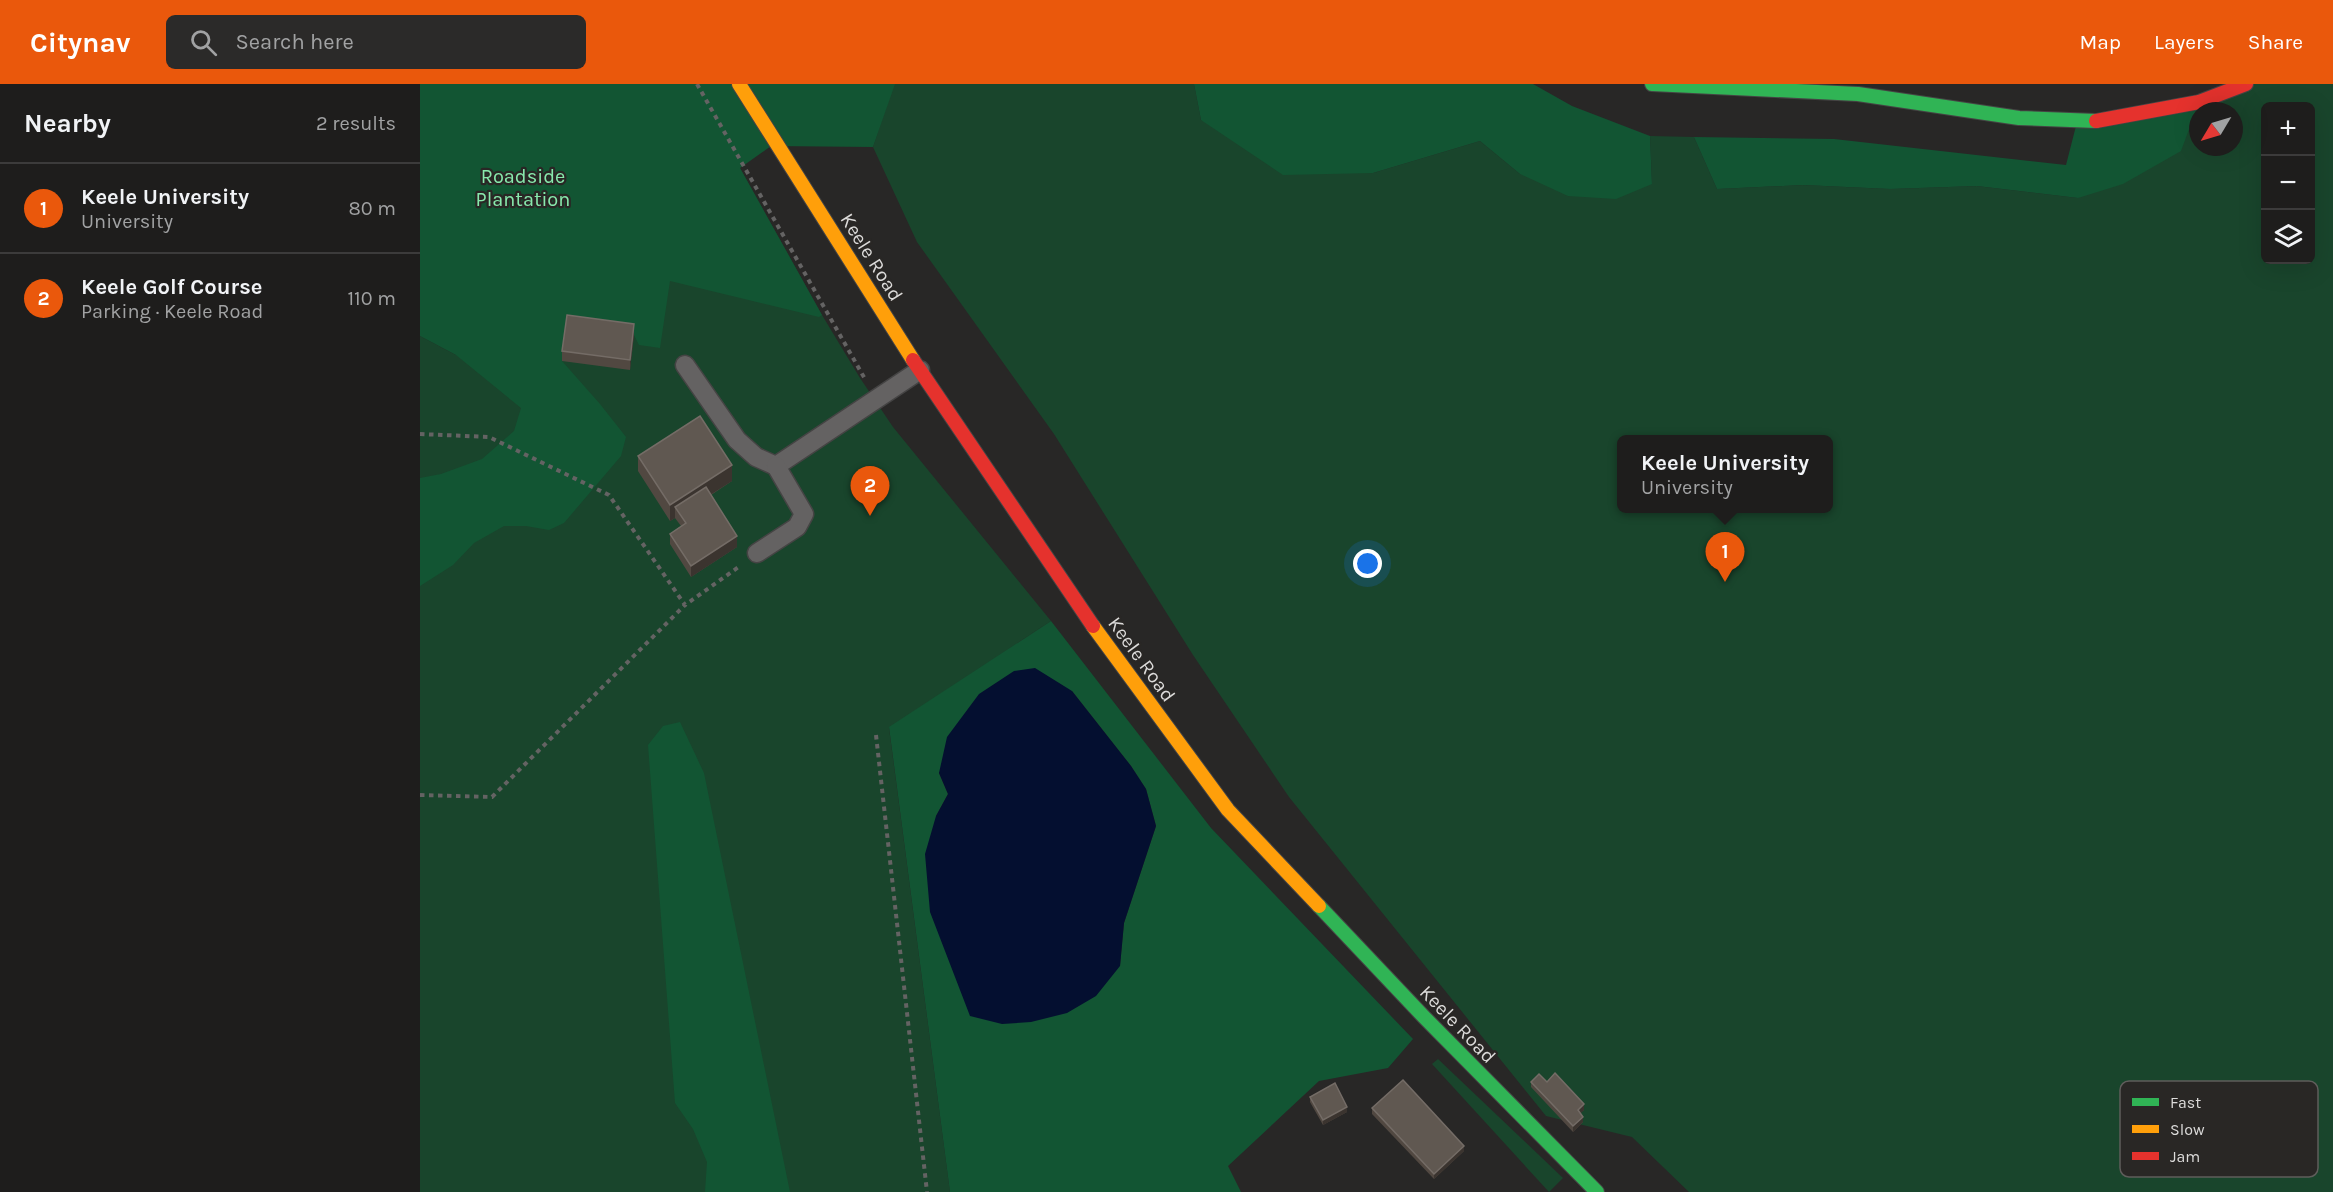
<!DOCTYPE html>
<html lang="en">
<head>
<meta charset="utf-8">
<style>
  body { margin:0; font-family:Karla,sans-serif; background:#2b2a29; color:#f1f3f6 }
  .controls { position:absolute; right:18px; top:18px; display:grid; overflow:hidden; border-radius:9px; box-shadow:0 6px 24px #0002 }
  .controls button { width:54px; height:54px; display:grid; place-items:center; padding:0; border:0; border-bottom:2px solid #3c3b3b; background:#1e1d1c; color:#f1f3f6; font:30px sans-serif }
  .compass { position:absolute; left:1769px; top:18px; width:54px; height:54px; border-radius:50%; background:#1e1d1c; box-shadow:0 6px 24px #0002; rotate:232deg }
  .you { position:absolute; left:948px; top:480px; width:21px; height:21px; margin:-15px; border:4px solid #fff; border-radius:50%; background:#1a73e8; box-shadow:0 0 0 9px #1a73e833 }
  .badge { display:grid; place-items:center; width:39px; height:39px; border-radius:50%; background:#ea580c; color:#fff; font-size:20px; font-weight:700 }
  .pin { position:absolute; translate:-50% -50px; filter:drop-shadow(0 2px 3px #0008) }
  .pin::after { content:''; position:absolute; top:32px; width:21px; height:18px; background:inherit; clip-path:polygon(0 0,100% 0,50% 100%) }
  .popup { position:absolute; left:1197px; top:351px; width:216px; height:78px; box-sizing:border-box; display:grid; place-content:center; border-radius:9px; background:#1e1d1c; filter:drop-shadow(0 2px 4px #0005); font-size:20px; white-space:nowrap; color:#a1a2a3 }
  .popup b { font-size:22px; color:#f1f3f6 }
  .popup::after { content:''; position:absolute; left:50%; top:100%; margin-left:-12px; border:12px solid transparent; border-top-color:#1e1d1c }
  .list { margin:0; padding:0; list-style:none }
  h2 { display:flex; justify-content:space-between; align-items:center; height:78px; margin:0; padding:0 24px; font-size:26px }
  h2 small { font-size:20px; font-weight:400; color:#a1a2a3 }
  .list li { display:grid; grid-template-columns:39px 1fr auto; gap:18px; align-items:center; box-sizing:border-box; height:90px; padding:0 24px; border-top:2px solid #3c3b3b }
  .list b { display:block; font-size:22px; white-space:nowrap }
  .list p { margin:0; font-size:20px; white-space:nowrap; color:#a1a2a3 }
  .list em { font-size:20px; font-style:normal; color:#a1a2a3 }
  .icon { flex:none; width:33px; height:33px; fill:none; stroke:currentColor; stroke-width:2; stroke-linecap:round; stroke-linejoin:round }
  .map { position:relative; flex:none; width:1913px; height:1108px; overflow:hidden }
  header { display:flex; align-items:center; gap:36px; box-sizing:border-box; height:84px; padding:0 30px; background:#ea580c; color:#fff }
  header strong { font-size:28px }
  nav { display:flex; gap:33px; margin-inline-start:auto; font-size:21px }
  .search { width:420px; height:54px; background:#2b2a29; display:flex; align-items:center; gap:15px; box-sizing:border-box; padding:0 21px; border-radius:9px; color:#a1a2a3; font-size:22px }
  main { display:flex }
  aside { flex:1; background:#1e1d1c }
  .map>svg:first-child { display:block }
</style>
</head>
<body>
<header>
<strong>Citynav</strong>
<div class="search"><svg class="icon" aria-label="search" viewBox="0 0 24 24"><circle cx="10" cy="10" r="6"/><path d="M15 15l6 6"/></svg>Search here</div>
<nav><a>Map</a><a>Layers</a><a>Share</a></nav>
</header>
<main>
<aside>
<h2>Nearby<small>2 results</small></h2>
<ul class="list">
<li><span class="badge">1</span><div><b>Keele University</b><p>University</p></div><em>80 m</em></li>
<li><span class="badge">2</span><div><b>Keele Golf Course</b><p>Parking · Keele Road</p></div><em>110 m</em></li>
</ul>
</aside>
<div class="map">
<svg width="1913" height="1108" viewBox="0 0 1913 1108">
  <rect width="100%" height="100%" fill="#282726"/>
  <g fill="#19452c" fill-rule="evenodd">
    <path d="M474 0H774L781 36 953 89 1060 57 1100 90 1232 100 1230 52 1274 53 1297 105 1383 101 1470 105 1557 102 1658 114 1779 18 1826 0H1913V1108H1269L1212 1053 1126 1032 869 713 773 571 634 350 497 158 453 63ZM1846 22H1890V176H1846ZM1778 27H1814V63H1778ZM1202 356H1408V424H1202Z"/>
    <polygon points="320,84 402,231 440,294 473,343 631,537 469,644 530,1108 0,1108 0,252 36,271"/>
    <polygon points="1018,975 1143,1094 1129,1108 1012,980"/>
  </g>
  <g fill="#125533" fill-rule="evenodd">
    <polygon points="0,0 475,0 453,63 351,62 320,84 402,231 399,233 250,197 240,264 219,261 214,251 142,277 180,320 206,353 201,372 144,439 129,446 106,442 84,442 54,459 33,481 0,502 0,394 21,390 62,375 94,347 101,324 36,271 0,252"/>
    <polygon points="774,0 1113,0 1152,22 1230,52 1232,100 1196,115 1148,112 1100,90 1060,57 953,89 863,91 781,36"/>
    <polygon points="1779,18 1761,67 1703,100 1658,114 1557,102 1470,105 1383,101 1297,105 1274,53 1414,55 1646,81 1657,38"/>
    <path d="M631 537 791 744 993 955 968 984 899 997 808 1082 821 1108H530L469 643ZM652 607 711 682 726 705 736 742 704 839 700 882 516 732 528 710 519 689Z"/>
    <polygon points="260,638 284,689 370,1108 285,1108 287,1078 273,1045 255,1019 228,661 243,642"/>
  </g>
  <polygon fill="#040f30" points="615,584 652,607 711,682 726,705 736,742 704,839 700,882 676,912 647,929 611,938 582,940 550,932 510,828 505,770 516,732 528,710 519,689 527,653 559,610 594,587"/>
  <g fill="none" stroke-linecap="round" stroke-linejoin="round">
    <g stroke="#454444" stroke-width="21">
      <g id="lane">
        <polyline points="265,281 317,356 336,373 356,382 500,286"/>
        <polyline points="337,469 377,443 384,430 356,382"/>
      </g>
    </g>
    <g stroke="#454444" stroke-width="16">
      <g id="fast">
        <polyline points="1232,0 1438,10 1599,34 1676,37"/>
        <polyline points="899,822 1004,933 1177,1108"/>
      </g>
    </g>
    <g stroke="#454444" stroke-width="16">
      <g id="slow">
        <polyline points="319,0 493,276"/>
        <polyline points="673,542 808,726 899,822"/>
      </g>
    </g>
    <g stroke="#454444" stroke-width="16">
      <g id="jam">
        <polyline points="1676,37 1779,18 1826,0"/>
        <polyline points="493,276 673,542"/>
      </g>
    </g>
    <g stroke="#646363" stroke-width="4" stroke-dasharray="4.5 4.5" stroke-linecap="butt">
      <polyline points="277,0 445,295"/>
      <polyline points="0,350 69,353 189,411 265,521 320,482"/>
      <polyline points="456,651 507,1108"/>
      <polyline points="0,711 72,713 265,521"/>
    </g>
    <use href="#lane" stroke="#646262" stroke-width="18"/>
    <use href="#fast" stroke="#30b455" stroke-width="14"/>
    <use href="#slow" stroke="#ff9f0a" stroke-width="14"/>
    <use href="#jam" stroke="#e5322d" stroke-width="14"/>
  </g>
  <g fill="#514841">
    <polygon points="214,251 210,286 142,277 142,267"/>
    <polygon points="218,372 312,397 291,411 317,463 271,493 250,460 250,450 261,442 255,434 250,437 218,387"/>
    <polygon points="1111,998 1127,998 1164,1026 1160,1029 1163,1038 1153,1048 1111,1003"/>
    <polygon points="890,1013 927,1028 903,1041 890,1018"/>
    <polygon points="952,1024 1044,1067 1014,1095 952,1030"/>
  </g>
  <g fill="#3b342f">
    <polygon points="214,240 214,251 210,286 210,276"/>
    <polygon points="312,381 312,397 260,430 255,423 255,434 250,437 250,421"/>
    <polygon points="317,452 317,463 271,493 271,482"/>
    <polygon points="1164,1020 1164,1026 1158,1032 1158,1026"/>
    <polygon points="927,1023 927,1028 903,1041 903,1036"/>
    <polygon points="1163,1033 1163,1038 1153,1048 1153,1042"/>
    <polygon points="1044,1062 1044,1067 1014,1095 1014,1090"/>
  </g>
  <g fill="#605851" stroke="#746c66" stroke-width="1.5">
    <polygon points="147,231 214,240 210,276 142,267"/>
    <polygon points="280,332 312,381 250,421 218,372"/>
    <polygon points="286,403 317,452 271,482 250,450 266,439 255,423"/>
    <polygon points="1135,989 1164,1020 1158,1026 1163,1033 1153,1042 1111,998 1119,990 1127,998"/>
    <polygon points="983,996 1044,1062 1014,1090 952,1024"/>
    <polygon points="915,999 927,1023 903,1036 890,1013"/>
  </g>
  <g text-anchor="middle" stroke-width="4.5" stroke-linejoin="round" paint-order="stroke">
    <g font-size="20" fill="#88eaad" stroke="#292725">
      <text x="103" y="99">Roadside<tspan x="103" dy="23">Plantation</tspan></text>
    </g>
    <g font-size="20" fill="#dcdbda" stroke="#292725">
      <text transform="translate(452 173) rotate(58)" y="7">Keele Road</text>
      <text transform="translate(722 575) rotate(54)" y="7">Keele Road</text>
      <text transform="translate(1038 940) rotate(46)" y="7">Keele Road</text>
    </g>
  </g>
  <rect x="1700" y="997" width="198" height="96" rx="9" fill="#292725" stroke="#5f5d5b" stroke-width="1.5"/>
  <rect x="1712" y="1014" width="27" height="8" fill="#30b455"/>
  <rect x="1712" y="1041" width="27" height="8" fill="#ff9f0a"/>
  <rect x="1712" y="1068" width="27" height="8" fill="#e5322d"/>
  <g font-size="16" fill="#dcdbda">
    <text x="1750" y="1024">Fast</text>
    <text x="1750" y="1051">Slow</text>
    <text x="1750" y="1078">Jam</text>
  </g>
</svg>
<div class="controls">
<button>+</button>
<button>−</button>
<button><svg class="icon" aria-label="layers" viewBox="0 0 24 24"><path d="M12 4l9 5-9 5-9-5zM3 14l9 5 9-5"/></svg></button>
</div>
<svg class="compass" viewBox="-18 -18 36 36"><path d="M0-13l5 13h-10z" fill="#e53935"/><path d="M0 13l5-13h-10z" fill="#a1a2a3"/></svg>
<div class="you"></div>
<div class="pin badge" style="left:1305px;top:498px">1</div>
<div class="popup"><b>Keele University</b>University</div>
<div class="pin badge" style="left:450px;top:432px">2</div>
</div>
</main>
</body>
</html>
